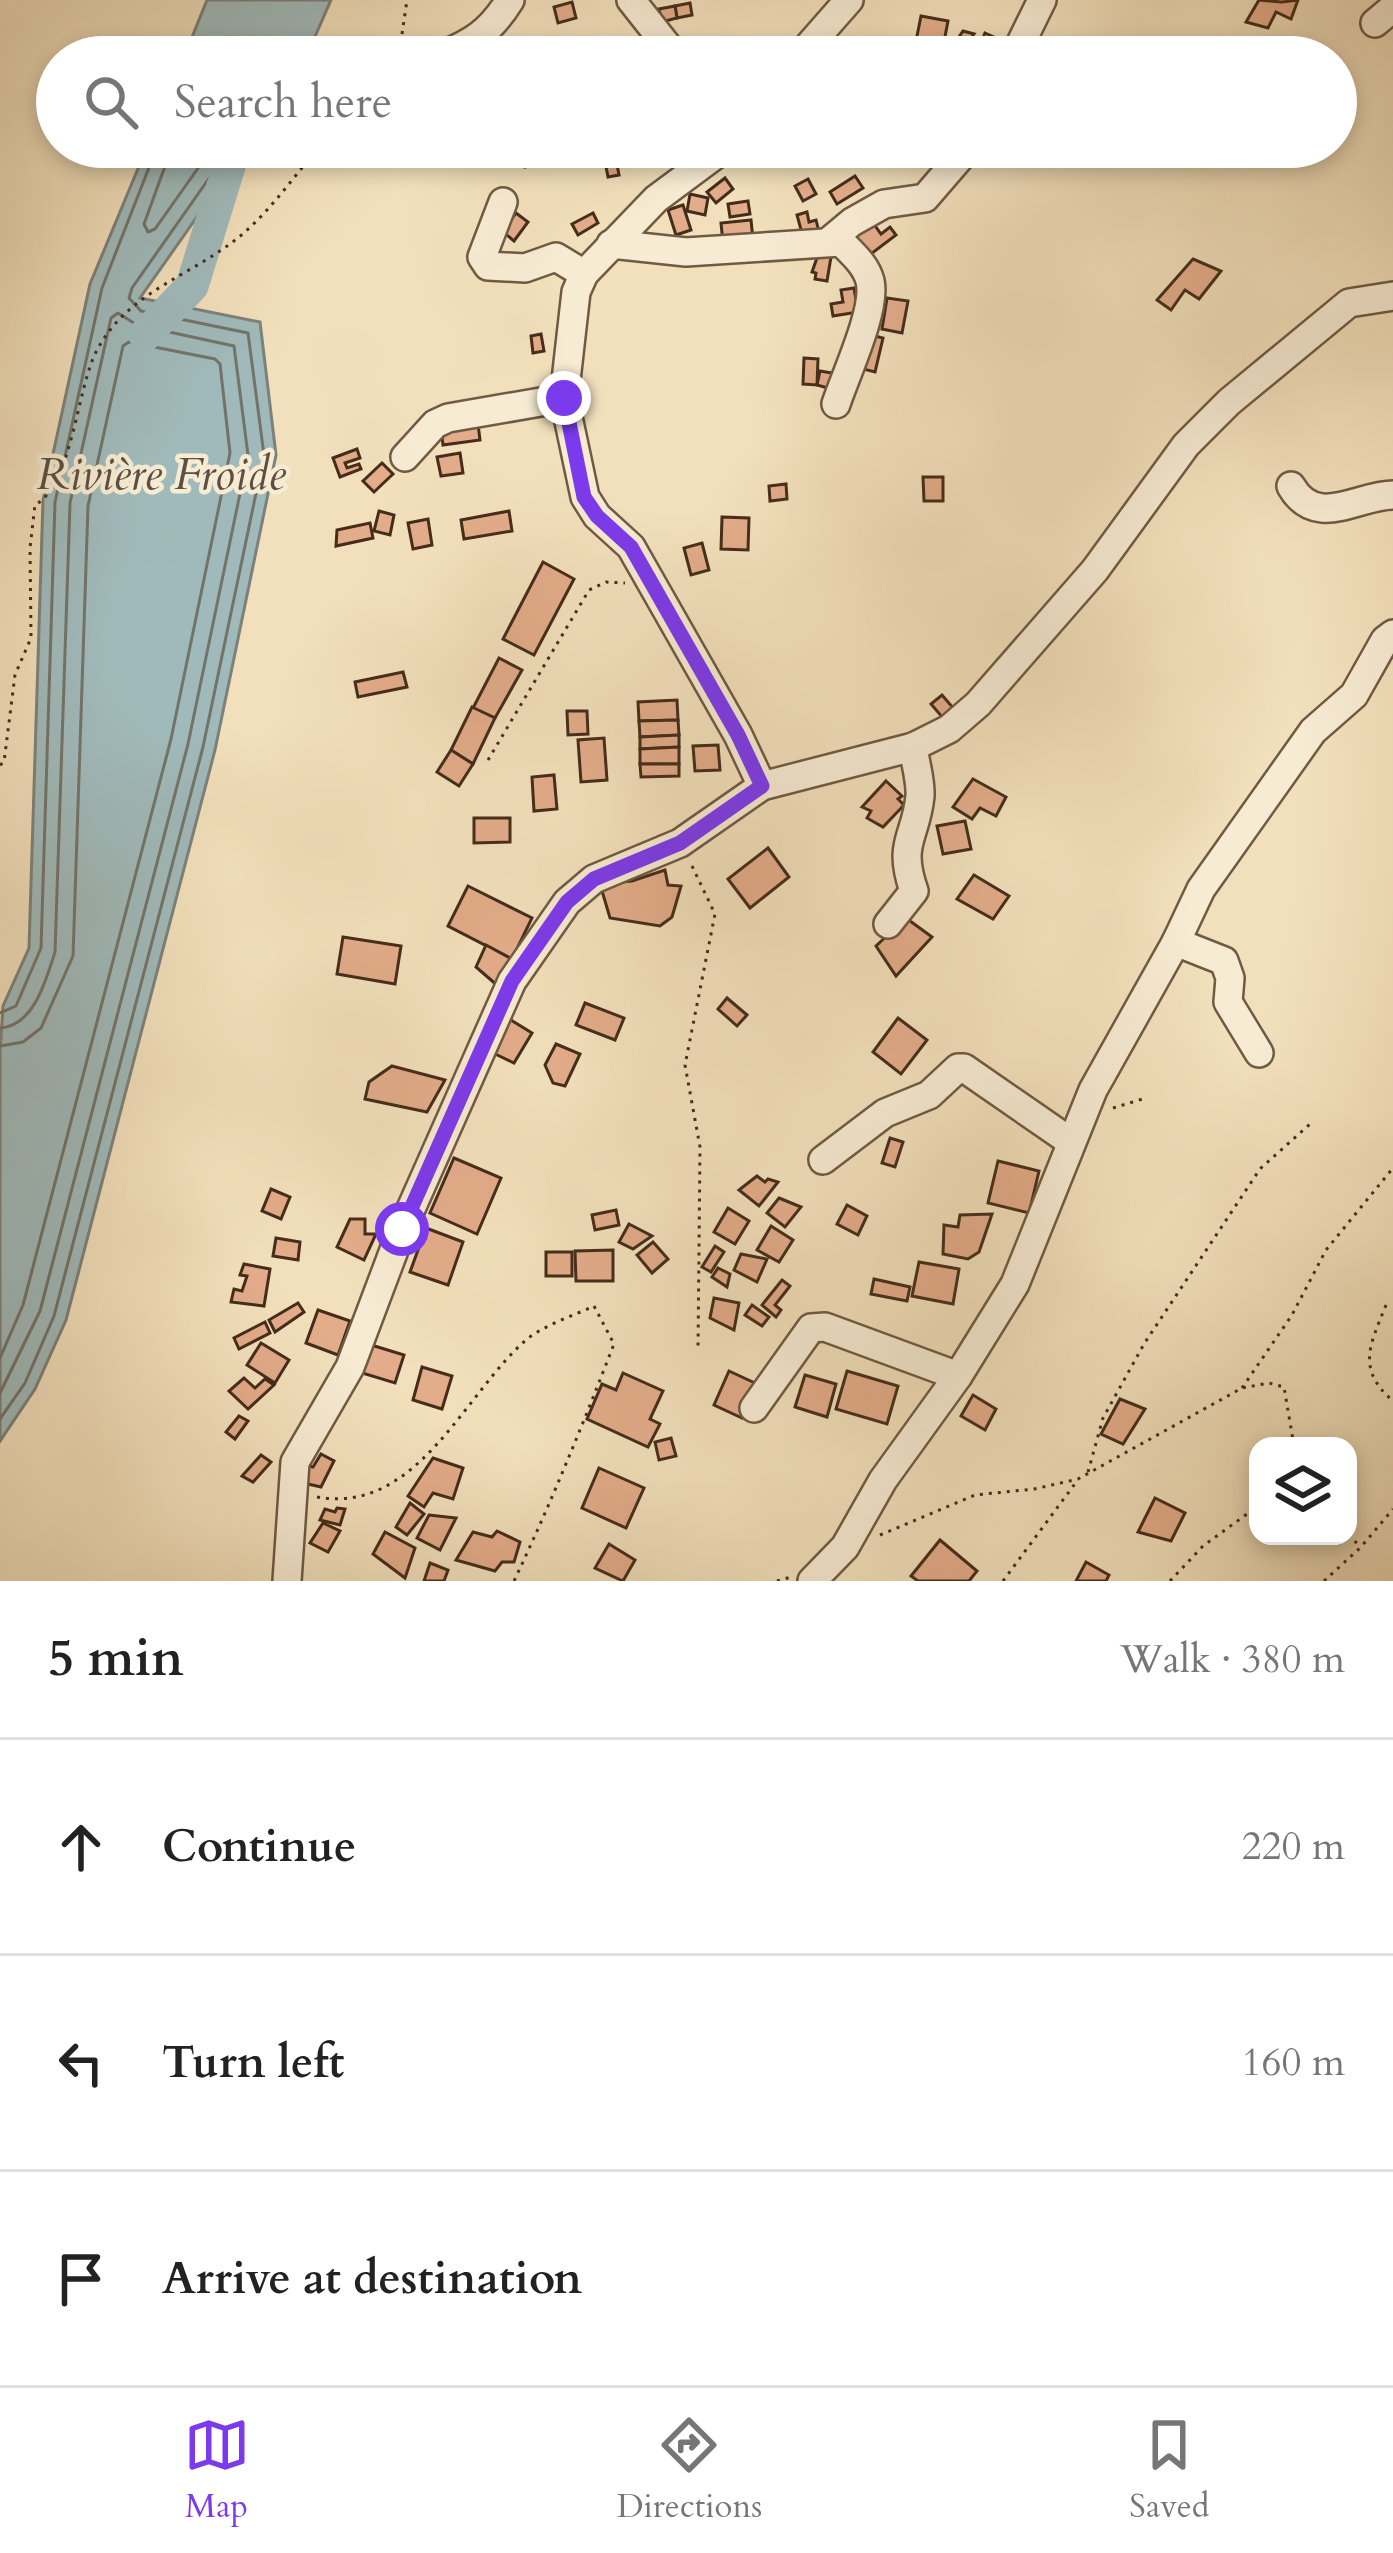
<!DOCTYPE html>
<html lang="en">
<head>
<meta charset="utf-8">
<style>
  body { margin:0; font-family:Cardo,serif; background:#f2f2f2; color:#222 }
  .controls { position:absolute; right:36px; bottom:36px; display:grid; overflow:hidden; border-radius:24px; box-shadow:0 6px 18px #0003 }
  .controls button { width:108px; height:108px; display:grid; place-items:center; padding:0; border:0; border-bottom:3px solid #e0e0e0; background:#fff; color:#222; font:60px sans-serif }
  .stop { position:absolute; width:36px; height:36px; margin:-27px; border:9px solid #7c3aed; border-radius:50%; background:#fff }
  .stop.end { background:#7c3aed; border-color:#fff; box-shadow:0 3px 12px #0008 }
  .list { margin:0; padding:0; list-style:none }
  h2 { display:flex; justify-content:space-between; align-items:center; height:156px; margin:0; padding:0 48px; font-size:51px }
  h2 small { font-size:39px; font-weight:400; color:#767676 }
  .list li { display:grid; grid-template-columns:78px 1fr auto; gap:36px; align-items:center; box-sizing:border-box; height:216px; padding:0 48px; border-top:3px solid #e0e0e0 }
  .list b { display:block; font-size:45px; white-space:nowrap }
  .list em { font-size:39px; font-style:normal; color:#767676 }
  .icon { flex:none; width:66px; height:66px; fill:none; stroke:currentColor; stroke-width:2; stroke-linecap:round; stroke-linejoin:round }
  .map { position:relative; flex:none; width:1393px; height:1581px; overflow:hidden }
  .search { position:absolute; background:#fff; box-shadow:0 6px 18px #0003; left:36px; right:36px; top:36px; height:132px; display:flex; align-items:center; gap:30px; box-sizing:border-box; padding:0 42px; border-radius:66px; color:#767676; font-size:45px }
  .sheet { height:804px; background:#fff }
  nav { display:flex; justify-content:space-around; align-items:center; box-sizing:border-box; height:168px; border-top:3px solid #e0e0e0; background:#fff; font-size:33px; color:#767676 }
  nav a { display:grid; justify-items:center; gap:6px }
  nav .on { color:#7c3aed }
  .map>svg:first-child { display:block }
</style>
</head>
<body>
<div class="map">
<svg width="1393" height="1581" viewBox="0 0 1393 1581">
  <rect width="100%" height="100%" fill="#f2e0bc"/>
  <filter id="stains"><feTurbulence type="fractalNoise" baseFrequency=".00167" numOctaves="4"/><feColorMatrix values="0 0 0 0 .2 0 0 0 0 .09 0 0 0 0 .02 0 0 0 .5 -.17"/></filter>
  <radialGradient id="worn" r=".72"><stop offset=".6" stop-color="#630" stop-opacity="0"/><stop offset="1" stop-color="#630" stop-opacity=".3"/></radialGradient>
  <g fill="#a0babb" stroke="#7c827b" stroke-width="3">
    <polygon points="207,0 331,0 306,57 184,57"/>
    <polygon points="147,147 246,147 140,298 260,322 276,455 215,750 66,1320 35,1389 0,1441 0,1052 3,1006 29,948 43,500 90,284"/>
  </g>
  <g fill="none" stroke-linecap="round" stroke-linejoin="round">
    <g stroke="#72746a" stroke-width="3">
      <polyline points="172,147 144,224 148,232 155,229 213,147"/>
      <polyline points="0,1013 16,1006 41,948 55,502 102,288 157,147"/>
      <path d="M0 1028C34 1026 46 980 55 952L70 503 111 318 118 313 137 325 234 346 248 455 188 744 40 1311 0 1393"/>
      <polyline points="0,1046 23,1042 41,1028 73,956 88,506 123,346 129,342 215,359 220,364 230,453 171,739 23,1305 0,1358"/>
      <polyline points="0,1419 25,1383 54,1316 203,747 264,455 248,333 141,311 129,298 132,288 231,147"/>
    </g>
    <polyline stroke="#a0babb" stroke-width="33" points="145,335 192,286 235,147"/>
  </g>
  <g fill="#e3ac8a" stroke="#452d1a" stroke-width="3">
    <polygon points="1259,0 1282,2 1298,0 1291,19 1276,12 1268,28 1246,22"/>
    <polygon points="572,2 576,18 558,23 554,7"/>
    <polygon points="690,3 692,15 677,18 675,6"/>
    <polygon points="675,6 677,18 662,22 659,9"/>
    <polygon points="921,16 948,21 943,47 916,41"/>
    <polygon points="963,31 974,34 959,55 951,49"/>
    <polygon points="985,33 996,38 988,57 975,57"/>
    <polygon points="500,149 528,154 525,167 498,162"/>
    <polygon points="615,154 619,175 608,177 604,156"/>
    <polygon points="855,176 863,188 837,204 830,192"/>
    <polygon points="725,178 733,189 716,203 707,192"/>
    <polygon points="808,179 816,194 803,201 795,186"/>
    <polygon points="690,194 708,198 705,215 687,211"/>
    <polygon points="748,201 750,214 730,217 728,204"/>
    <polygon points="683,205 691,230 676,235 668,210"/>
    <polygon points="807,212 809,222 816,220 819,232 803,237 797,215"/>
    <polygon points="516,213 528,222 514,241 502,231"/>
    <polygon points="593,213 598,223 578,235 572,224"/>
    <polygon points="751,220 753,239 723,243 721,223"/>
    <polygon points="871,220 881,234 890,227 896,235 863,260 847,237"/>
    <polygon points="818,255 831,257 827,281 815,279 816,273 812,272"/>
    <polygon points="1193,259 1221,271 1199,299 1185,290 1171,310 1157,300"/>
    <polygon points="854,288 858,312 833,316 831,304 843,302 841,290"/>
    <polygon points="887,298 908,301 902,333 882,329"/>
    <polygon points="541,334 544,351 533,353 531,336"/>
    <polygon points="871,335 883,338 875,372 863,369"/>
    <polygon points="804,358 818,359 817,385 803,384"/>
    <polygon points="820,371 838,374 835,390 817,385"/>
    <polygon points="478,424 480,440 443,445 441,428"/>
    <polygon points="357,449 360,458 345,463 347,468 359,464 361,469 340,477 333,458"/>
    <polygon points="460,453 463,473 441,476 437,457"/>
    <polygon points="382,463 393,474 374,492 363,481"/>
    <polygon points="923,477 943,477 943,501 924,501"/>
    <polygon points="786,484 787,499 770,501 769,486"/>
    <polygon points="379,511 394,515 390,535 374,531"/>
    <polygon points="509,511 512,531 464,539 461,520"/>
    <polygon points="722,517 749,518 748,550 721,549"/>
    <polygon points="428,519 432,545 413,549 408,523"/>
    <polygon points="370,523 373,538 336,546 337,530"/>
    <polygon points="702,543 709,570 691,575 684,548"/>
    <polygon points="543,562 574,579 534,655 503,639"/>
    <polygon points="499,658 522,670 495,718 472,710"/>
    <polygon points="403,672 407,687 358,697 355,682"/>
    <polygon points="942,695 954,709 943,718 931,704"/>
    <polygon points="677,700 678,720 639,721 638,702"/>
    <polygon points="472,707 495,718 473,764 451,750"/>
    <polygon points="567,711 587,711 588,734 568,735"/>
    <polygon points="678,720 679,735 640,737 639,721"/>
    <polygon points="679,735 679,747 640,749 640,737"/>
    <polygon points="604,738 607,780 581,782 578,740"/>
    <polygon points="718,745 720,770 695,771 693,746"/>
    <polygon points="679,747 679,764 640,764 640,749"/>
    <polygon points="451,750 473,764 459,786 437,772"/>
    <polygon points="640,764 679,764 679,776 641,777"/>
    <polygon points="554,775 557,809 534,811 532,777"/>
    <polygon points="973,779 1006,797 996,816 980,808 972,819 953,807"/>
    <polygon points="886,781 902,796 898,799 904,805 883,827 867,818 871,811 862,807"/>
    <polygon points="474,818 510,818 510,842 474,843"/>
    <polygon points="965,821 971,849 943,854 937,826"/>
    <polygon points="768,848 789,877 750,908 728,879"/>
    <polygon points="665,870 668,885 681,886 672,917 660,926 610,918 600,884 632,881"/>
    <polygon points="974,875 1009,896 993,919 957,899"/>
    <polygon points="468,886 532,918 512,959 448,926"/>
    <polygon points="906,918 932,937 896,976 876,946"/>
    <polygon points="343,937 401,946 395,984 337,974"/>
    <polygon points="486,945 512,959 498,986 476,967"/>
    <polygon points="727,998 747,1015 737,1026 718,1009"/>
    <polygon points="585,1003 624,1018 615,1040 576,1025"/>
    <polygon points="501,1014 532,1033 514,1063 487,1050"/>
    <polygon points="898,1018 927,1040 901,1074 873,1052"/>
    <polygon points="556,1044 580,1054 565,1086 553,1083 545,1065"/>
    <polygon points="392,1066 445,1080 427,1112 365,1099 369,1082"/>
    <polygon points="890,1138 903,1142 895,1167 882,1163"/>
    <polygon points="454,1158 501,1178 477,1234 430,1213"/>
    <polygon points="998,1161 1039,1171 1029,1213 988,1203"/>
    <polygon points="757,1176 765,1182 768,1179 778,1182 759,1206 739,1190"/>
    <polygon points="271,1189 290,1197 281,1219 262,1211"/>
    <polygon points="779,1198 801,1207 785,1227 767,1213"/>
    <polygon points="847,1205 867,1216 858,1235 837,1224"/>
    <polygon points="728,1208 749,1221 735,1244 714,1232"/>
    <polygon points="616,1210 619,1225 595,1230 592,1215"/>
    <polygon points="992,1214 979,1252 968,1259 943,1254 944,1225 958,1227 960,1215"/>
    <polygon points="350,1219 365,1219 365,1234 376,1234 364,1260 337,1247"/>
    <polygon points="629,1224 652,1236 633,1249 619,1242"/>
    <polygon points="771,1226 793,1240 779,1262 757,1250"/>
    <polygon points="426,1228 463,1242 448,1285 410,1272"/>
    <polygon points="276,1238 300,1242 298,1260 273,1256"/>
    <polygon points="653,1242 668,1259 652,1273 637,1255"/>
    <polygon points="715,1246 724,1252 711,1272 702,1267"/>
    <polygon points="613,1250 613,1281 576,1281 575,1251"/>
    <rect x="546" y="1252" width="26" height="24"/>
    <polygon points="741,1254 767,1259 757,1282 734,1270"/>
    <polygon points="919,1262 959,1269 953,1304 912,1296"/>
    <polygon points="244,1264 270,1269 264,1306 231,1302 234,1289 242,1291 247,1276 240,1275"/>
    <polygon points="718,1268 730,1274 727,1287 712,1277"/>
    <polygon points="874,1279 910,1287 907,1301 871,1294"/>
    <polygon points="782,1280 790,1286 775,1305 781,1310 776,1317 762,1305"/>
    <polygon points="714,1298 739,1303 734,1330 710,1318"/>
    <polygon points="298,1303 304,1312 275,1332 269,1320"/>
    <polygon points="752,1305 769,1317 762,1326 745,1315"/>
    <polygon points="318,1310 350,1321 338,1355 306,1343"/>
    <polygon points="265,1322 270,1333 239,1349 234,1338"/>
    <polygon points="261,1343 289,1360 275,1383 247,1365"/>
    <polygon points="368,1344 404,1355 395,1383 359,1372"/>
    <polygon points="422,1367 452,1376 442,1409 413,1400"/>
    <polygon points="729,1371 757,1384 742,1418 714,1405"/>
    <polygon points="847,1371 898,1386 887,1424 836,1409"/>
    <polygon points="623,1373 663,1391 650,1419 660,1424 648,1447 587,1419 602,1384 616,1390"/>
    <polygon points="805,1375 836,1384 827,1417 795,1407"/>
    <polygon points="244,1378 255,1388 265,1379 274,1385 248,1409 229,1391"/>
    <polygon points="973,1395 996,1409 985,1430 961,1416"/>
    <polygon points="1120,1399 1145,1409 1123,1444 1101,1434"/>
    <polygon points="239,1416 248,1421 235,1439 226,1432"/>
    <polygon points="671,1438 676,1456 659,1460 655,1442"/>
    <polygon points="321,1454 334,1461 321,1487 295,1481 299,1463 313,1467"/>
    <polygon points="261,1455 271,1462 253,1482 242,1476"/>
    <polygon points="433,1458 463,1468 453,1499 433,1493 424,1507 408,1496"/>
    <polygon points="599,1468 644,1488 626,1528 582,1508"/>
    <polygon points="1155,1498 1185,1513 1171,1541 1138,1532"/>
    <polygon points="410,1503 424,1514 407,1535 396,1527"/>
    <polygon points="337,1508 345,1509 340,1525 320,1520 325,1509 335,1512"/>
    <polygon points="429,1515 456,1518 440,1550 417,1538"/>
    <polygon points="323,1523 340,1531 328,1552 310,1543"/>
    <polygon points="497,1531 520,1542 514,1562 502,1562 495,1571 456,1560 473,1532 492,1537"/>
    <polygon points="385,1532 415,1548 405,1578 373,1554"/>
    <polygon points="940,1540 977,1571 969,1581 918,1581 911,1576"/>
    <polygon points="609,1544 635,1560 623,1581 595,1568"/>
    <polygon points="1086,1562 1109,1575 1106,1581 1076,1581"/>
    <polygon points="430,1563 448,1570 444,1581 424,1581"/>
  </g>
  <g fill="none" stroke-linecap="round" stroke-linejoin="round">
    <g stroke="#705a42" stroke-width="32">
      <g id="minor">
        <polyline points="631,0 676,57"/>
        <polyline points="1375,23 1393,8"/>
        <polyline points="399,56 408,57"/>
        <path d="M438 57C473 43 490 32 510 0"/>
        <polyline points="799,57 849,0"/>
        <polyline points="1014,57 1042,0"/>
        <polyline points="726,147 656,199 584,274 576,292 564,398 585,497 597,516 631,547 738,735 762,786"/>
        <polyline points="503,202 482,257 488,266 525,268 556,257 584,274"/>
        <polyline points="828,242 852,222 884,204 925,198 969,147"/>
        <path d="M611 244 686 252 841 242C852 253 866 265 870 281 877 309 845 376 836 404"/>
        <polyline points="405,457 435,424 448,418 564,398"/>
        <path d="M1291 486C1316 530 1358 495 1393 495"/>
        <path d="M888 924 914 891C897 842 916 838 920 796 921 781 915 762 913 747"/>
        <polyline points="1176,942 1224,961 1230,978 1228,1002 1259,1053"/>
        <polyline points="823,1160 885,1113 929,1095 958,1068 964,1068 1071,1142"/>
        <polyline points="754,1408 811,1328 825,1327 958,1376"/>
        <polyline points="287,1581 295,1462 350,1367 402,1229 512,981 567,902 594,879 680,843 762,786 913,747 949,729 978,704 1095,570 1186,445 1229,402 1349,303 1393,296"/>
        <polyline points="812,1581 845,1547 883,1480 958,1376 1015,1284 1093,1090 1176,942 1201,889 1313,731 1354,695 1385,640 1393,634"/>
      </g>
    </g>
    <g stroke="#452d1a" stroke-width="3" stroke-dasharray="3 6" stroke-linecap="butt">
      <polyline points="402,34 407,0"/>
      <polyline points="488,760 589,590 606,582 625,583"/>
      <path d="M0 765 4 762 15 675 31 638 30 548 35 505C72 485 77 389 96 352 128 289 197 275 246 231 273 207 296 174 319 147"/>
      <polyline points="692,866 715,914 685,1065 700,1147 698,1349"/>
      <polyline points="1113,1108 1146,1098"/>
      <path d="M1386 1305C1370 1345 1356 1369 1393 1401"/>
      <polyline points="1242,1388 1292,1315 1326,1250 1393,1168"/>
      <polyline points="1088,1472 1103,1418 1144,1344 1260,1169 1310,1124"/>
      <path d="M317 1497C417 1515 464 1394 526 1340 544 1325 573 1316 594 1306L614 1344C583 1424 551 1503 514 1581"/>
      <polyline points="880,1535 975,1495 1034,1489 1078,1479 1242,1388 1269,1383 1284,1387 1294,1446"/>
      <polyline points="1348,1535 1360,1546"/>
      <polyline points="777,1581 791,1577"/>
      <polyline points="1003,1581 1077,1481"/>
      <polyline points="1170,1581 1203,1546 1258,1506"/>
      <polyline points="1324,1581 1361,1547 1393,1509"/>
    </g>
    <use href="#minor" stroke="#f7ebd3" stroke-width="27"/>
  </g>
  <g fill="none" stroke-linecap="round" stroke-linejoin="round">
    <polyline stroke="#7c3aed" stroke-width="15" points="402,1229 512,981 567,902 594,879 680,843 762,786 738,735 631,547 597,516 584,497 564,398"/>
  </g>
  <g text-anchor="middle" stroke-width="9" stroke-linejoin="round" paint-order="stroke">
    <g font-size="45" font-style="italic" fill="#5c5042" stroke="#f7ebd3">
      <text x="161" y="489">Rivière Froide</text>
    </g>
  </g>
  <rect width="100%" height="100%" filter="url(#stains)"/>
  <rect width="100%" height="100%" fill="url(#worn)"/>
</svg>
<div class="controls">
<button><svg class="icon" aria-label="layers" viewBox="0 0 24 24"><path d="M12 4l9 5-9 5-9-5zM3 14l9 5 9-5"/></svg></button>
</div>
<div class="stop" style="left:402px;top:1229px"></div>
<div class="stop end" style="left:564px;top:398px"></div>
<div class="search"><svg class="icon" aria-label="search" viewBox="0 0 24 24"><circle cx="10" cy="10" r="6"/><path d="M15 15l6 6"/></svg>Search here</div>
</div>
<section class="sheet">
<h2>5 min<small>Walk · 380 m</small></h2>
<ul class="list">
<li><svg class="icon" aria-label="ahead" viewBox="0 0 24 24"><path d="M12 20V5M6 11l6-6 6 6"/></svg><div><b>Continue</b></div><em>220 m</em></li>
<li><svg class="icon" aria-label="left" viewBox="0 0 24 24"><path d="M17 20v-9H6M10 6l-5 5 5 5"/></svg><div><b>Turn left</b></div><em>160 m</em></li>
<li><svg class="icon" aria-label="arrive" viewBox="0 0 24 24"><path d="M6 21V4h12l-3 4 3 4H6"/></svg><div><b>Arrive at destination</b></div></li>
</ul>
</section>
<nav>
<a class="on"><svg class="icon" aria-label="map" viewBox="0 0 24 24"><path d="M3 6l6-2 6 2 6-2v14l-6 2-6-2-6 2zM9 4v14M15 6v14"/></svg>Map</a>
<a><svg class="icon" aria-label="directions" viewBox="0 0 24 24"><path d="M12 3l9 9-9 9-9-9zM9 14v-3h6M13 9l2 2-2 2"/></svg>Directions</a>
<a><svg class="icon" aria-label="saved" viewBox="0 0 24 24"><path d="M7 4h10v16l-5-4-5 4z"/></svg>Saved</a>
</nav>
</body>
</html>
